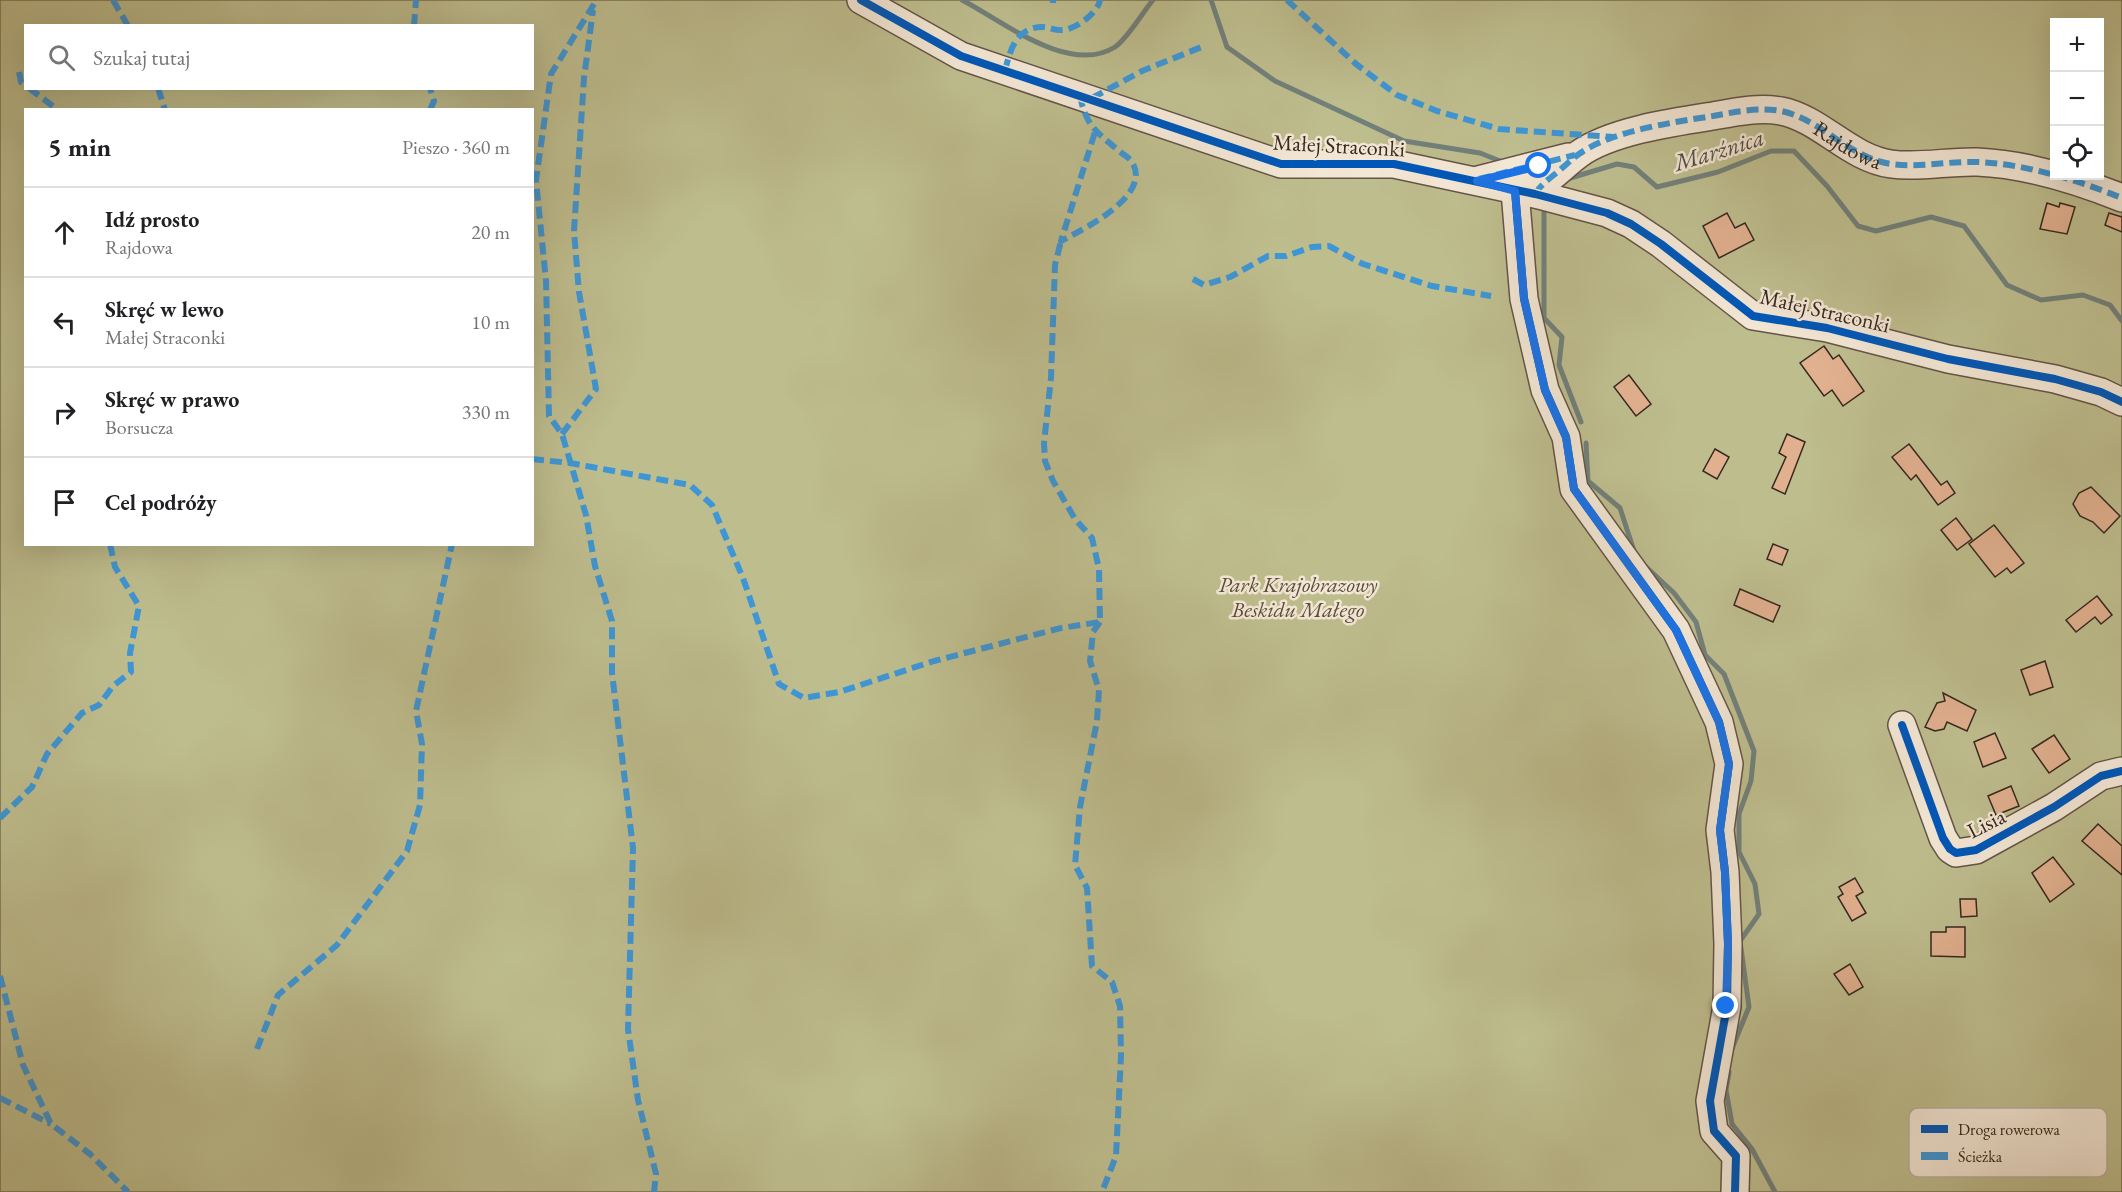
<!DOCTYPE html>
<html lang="pl">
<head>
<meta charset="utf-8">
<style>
  body { margin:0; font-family:"EB Garamond",serif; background:#f6f6f6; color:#202124 }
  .controls { position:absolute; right:18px; top:18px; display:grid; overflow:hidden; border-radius:0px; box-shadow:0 6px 24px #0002 }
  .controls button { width:54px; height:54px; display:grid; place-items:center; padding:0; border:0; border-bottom:2px solid #e0e0e0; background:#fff; color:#202124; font:30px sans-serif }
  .stop { position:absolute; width:18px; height:18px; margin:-14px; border:4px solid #1a73e8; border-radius:50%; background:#fff }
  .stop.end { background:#1a73e8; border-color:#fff; box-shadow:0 2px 6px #0008 }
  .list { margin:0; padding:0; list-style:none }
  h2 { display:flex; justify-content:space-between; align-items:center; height:78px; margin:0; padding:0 24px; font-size:26px }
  h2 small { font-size:20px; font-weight:400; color:#757577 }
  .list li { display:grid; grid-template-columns:39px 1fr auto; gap:18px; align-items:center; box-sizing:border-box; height:90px; padding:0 24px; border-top:2px solid #e0e0e0 }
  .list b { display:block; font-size:22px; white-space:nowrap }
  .list p { margin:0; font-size:20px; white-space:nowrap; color:#757577 }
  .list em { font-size:20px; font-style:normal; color:#757577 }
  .icon { flex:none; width:33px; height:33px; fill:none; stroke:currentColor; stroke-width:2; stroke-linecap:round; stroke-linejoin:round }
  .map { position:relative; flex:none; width:2122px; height:1192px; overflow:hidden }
  .search { position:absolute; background:#fff; box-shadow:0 6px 24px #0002; left:24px; top:24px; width:510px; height:66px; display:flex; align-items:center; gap:15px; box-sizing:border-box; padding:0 21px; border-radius:0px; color:#757577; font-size:22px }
  .panel { position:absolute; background:#fff; box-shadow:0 6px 24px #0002; left:24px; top:108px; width:510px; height:438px; border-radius:0px }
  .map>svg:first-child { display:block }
</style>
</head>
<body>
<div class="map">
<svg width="2122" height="1192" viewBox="0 0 2122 1192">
  <rect width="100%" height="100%" fill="#ecdabf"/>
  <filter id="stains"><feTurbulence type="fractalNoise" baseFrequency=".00333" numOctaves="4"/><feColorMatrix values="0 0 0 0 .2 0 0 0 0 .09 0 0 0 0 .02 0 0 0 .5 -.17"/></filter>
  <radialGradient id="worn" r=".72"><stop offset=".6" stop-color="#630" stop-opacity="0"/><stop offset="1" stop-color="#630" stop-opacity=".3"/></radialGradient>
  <path fill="#bebd8e" stroke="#7a7256" stroke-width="1.5" fill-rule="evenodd" d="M0 0H2122V1192H0ZM2054 22H2100V176H2054ZM26 26H532V88H26ZM26 110H532V544H26Z"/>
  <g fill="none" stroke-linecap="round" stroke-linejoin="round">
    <g stroke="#72807a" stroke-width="5">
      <path d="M962 0C1001 20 1069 76 1115 47 1127 39 1143 12 1153 0"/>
      <polyline points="1211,0 1227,47 1275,81 1404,141 1480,153 1505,163"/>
      <polyline points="1567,179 1617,164 1634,167 1657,187 1718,172 1771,151 1794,151 1827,186 1858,226 1876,231 1931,217 1964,226 2007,285 2041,300 2083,295 2110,305 2122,321"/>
      <polyline points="1544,205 1544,318 1562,337 1559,365 1581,422"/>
      <polyline points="1586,443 1588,481 1620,508 1635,554"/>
      <polyline points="1643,564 1674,593 1696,622 1705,655 1724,674 1754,751 1751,781 1739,814 1739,852 1755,884 1759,914 1740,941 1749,1007 1731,1051"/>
      <polyline points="1729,1072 1726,1090 1732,1124 1752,1149 1775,1192"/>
    </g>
  </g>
  <g fill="#e1b08f" stroke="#37281f" stroke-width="1.5">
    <polygon points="2047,203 2059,207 2060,203 2075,207 2067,234 2040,229"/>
    <polygon points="1727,213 1735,228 1745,223 1754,240 1719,258 1703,226"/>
    <polygon points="2109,213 2122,217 2122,232 2105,225"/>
    <polygon points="1824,346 1833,359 1839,355 1864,391 1843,406 1832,390 1824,396 1800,363"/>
    <polygon points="1629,375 1651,404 1636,416 1614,387"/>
    <polygon points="1787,434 1805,442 1785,494 1772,488 1786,457 1779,453"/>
    <polygon points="1909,444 1941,485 1947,481 1955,493 1938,505 1916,475 1911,480 1892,457"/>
    <polygon points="1715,449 1729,457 1717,479 1703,471"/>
    <polygon points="2091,487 2120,516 2104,533 2093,522 2080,516 2073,504 2079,493"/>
    <polygon points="1956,518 1972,539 1957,550 1941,530"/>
    <polygon points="1994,525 2024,563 2011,573 2007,568 1995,577 1969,544"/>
    <polygon points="1773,544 1788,550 1782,565 1767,559"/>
    <polygon points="1740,589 1780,606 1773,622 1734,605"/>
    <polygon points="2097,596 2112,615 2101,624 2095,617 2076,632 2066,620"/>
    <polygon points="2045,661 2053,687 2030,695 2021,670"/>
    <polygon points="1943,693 1976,710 1967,731 1947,722 1944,729 1935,731 1925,727 1937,703 1945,701"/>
    <polygon points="1995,733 2006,758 1983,767 1974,742"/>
    <polygon points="2054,735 2070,759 2049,773 2032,749"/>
    <polygon points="2011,786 2019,806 1996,815 1988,796"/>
    <polygon points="2098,824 2122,846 2122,875 2082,841"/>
    <polygon points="2053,857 2074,884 2050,902 2032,873"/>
    <polygon points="1855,878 1863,892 1856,896 1866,913 1852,921 1838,897 1843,894 1839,887"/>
    <polygon points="1960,899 1976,899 1977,916 1961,917"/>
    <polygon points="1946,927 1965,927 1965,957 1931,956 1931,932 1946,932"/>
    <polygon points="1850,964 1863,987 1849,995 1834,974"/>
  </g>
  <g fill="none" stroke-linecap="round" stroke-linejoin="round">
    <g stroke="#645447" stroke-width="30">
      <g id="minor">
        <polyline points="861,0 961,56 1281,164 1394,164 1535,194 1607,213 1631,224 1661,244 1753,316 1827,328 1948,359 2055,379 2101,392 2122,402"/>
        <polyline points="1478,180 1568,157"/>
        <polyline points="1515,191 1524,299 1545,390 1566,437 1574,489 1676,630 1719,722 1729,764 1720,830 1725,872 1728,944 1727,1006 1710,1101 1714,1131 1736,1156 1735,1192"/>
        <path d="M1535 194C1542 183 1552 177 1561 169 1567 164 1572 159 1579 154 1611 131 1674 122 1713 116 1735 112 1758 107 1781 111 1821 119 1849 158 1891 164 1920 168 1948 161 1977 162 2026 164 2077 180 2122 198"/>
        <polyline points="1902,725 1943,838 1950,849 1956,853 1976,850 2054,807 2101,776 2122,771"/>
      </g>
    </g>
    <use href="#minor" stroke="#f3e7d5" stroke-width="27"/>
    <g stroke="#3e96d5" stroke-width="6" stroke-dasharray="12 6" stroke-linecap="butt">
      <polyline points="113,0 128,26"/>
      <polyline points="1050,0 1056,0"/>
      <polyline points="1287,0 1356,64 1397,95 1437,111 1499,129 1614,137"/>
      <polyline points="594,4 551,74 536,180 546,281 549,416 562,434 586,515 595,566 612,621 612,673 633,848 628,1029 638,1100 656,1174 654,1192"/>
      <polyline points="414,26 416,0"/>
      <path d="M1005 71C1010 50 1016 27 1043 27 1049 27 1056 31 1062 30 1075 30 1098 13 1100 0"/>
      <polyline points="19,72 21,82 26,86"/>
      <polyline points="29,88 58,110"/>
      <polyline points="158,88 165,110"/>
      <path d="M1080 95C1085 124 1096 132 1118 150 1122 154 1130 158 1132 162 1153 195 1084 229 1061 241L1095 132"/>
      <polyline points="1092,98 1142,71 1204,46"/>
      <polyline points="430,110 434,101 430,88"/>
      <polyline points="1479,179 1575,155"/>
      <path id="s1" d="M1535 194C1542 183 1552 177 1561 169 1567 164 1572 159 1579 154 1611 131 1674 122 1713 116 1735 112 1758 107 1781 111 1821 119 1849 158 1891 164 1920 168 1948 161 1977 162 2026 164 2077 180 2122 198"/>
      <polyline points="1193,279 1204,285 1230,277 1268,256 1286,256 1312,247 1329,246 1363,264 1432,286 1491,296"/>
      <polyline points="562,434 596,389 579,292 574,231 584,78 593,10"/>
      <polyline points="532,459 570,463 690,485 712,505 743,578 779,684 804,698 839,692 934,661 1061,628 1100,622 1099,569 1092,538 1075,519 1053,481 1045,461 1044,443 1051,378 1055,265 1061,241"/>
      <polyline points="1100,622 1093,632 1090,661 1099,690 1097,721 1080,807 1075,865 1087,888 1092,966 1112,982 1120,1006 1121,1056 1116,1156 1102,1192"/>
      <polyline points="0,818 32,787 47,754 82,713 99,705 113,686 131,672 130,653 139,606 115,567 110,544"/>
      <polyline points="0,976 23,1065 51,1124 90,1154 128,1192"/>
      <polyline points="257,1049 278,995 337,945 407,851 420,805 422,744 416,711 452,544"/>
      <polyline points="0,1098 51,1124"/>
    </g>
    <g stroke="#f3e7d5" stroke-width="11">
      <g id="cycleway">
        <polyline points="861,0 961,56 1281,164 1394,164 1535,194 1607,213 1631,224 1661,244 1753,316 1827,328 1948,359 2055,379 2101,392 2122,402"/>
        <polyline points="1515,191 1524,299 1545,390 1566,437 1574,489 1676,630 1719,722 1729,764 1720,830 1725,872 1728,944 1727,1006 1710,1101 1714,1131 1736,1156 1735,1192"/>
        <polyline points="1902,725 1943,838 1950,849 1956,853 1976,850 2054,807 2101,776 2122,771"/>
      </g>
    </g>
    <use href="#cycleway" stroke="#0057b8" stroke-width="8"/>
  </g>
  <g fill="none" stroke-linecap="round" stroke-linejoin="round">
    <polyline stroke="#1a73e8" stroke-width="8" points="1539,166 1477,181 1515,191 1524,298 1545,390 1566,437 1574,489 1676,630 1719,722 1729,764 1720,830 1725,872 1728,944 1726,1006"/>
  </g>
  <g text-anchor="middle" stroke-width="5" stroke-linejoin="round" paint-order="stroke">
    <g font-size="22" fill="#37281f" stroke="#f3e7d5">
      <text dy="8" stroke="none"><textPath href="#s1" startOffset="344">Rajdowa</textPath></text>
      <text transform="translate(1339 145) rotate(3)" y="8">Małej Straconki</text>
      <text transform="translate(1825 310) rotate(13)" y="8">Małej Straconki</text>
      <text transform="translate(1986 823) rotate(-27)" y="8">Lisia</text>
    </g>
    <g font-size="22" font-style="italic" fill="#594d3b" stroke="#f3e7d5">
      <text x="1298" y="592">Park Krajobrazowy<tspan x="1298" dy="25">Beskidu Małego</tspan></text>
    </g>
    <g font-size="24" font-style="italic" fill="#504c45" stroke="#f3e7d5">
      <text transform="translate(1719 150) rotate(-17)" y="8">Marźnica</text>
    </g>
  </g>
  <rect x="1909" y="1108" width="198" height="69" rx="9" fill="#f3e7d5" stroke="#bbae9e" stroke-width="1.5"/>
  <rect x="1921" y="1125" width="27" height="8" fill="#0057b8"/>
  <rect x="1921" y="1152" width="27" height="8" fill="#3e96d5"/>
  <g font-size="16" fill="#37281f">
    <text x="1958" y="1135">Droga rowerowa</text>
    <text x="1958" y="1162">Ścieżka</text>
  </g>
  <rect width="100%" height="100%" filter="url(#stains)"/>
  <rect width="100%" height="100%" fill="url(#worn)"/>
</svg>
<div class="controls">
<button>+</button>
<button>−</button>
<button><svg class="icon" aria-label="locate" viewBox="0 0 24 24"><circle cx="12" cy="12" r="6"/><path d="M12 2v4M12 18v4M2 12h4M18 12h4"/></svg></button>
</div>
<div class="stop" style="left:1539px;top:166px"></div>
<div class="stop end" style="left:1726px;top:1006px"></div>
<div class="search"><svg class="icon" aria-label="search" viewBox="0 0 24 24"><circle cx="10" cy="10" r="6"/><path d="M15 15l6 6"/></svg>Szukaj tutaj</div>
<section class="panel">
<h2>5 min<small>Pieszo · 360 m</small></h2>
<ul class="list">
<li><svg class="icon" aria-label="ahead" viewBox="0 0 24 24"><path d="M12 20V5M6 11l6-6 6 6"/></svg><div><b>Idź prosto</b><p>Rajdowa</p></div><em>20 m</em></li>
<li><svg class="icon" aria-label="left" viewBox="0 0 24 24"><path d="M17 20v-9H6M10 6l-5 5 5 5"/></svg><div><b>Skręć w lewo</b><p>Małej Straconki</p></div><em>10 m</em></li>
<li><svg class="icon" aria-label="right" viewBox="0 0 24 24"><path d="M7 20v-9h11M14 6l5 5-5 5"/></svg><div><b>Skręć w prawo</b><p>Borsucza</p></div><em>330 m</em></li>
<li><svg class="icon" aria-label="arrive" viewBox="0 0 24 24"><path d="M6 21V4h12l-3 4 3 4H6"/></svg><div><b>Cel podróży</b></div></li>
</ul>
</section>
</div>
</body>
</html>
